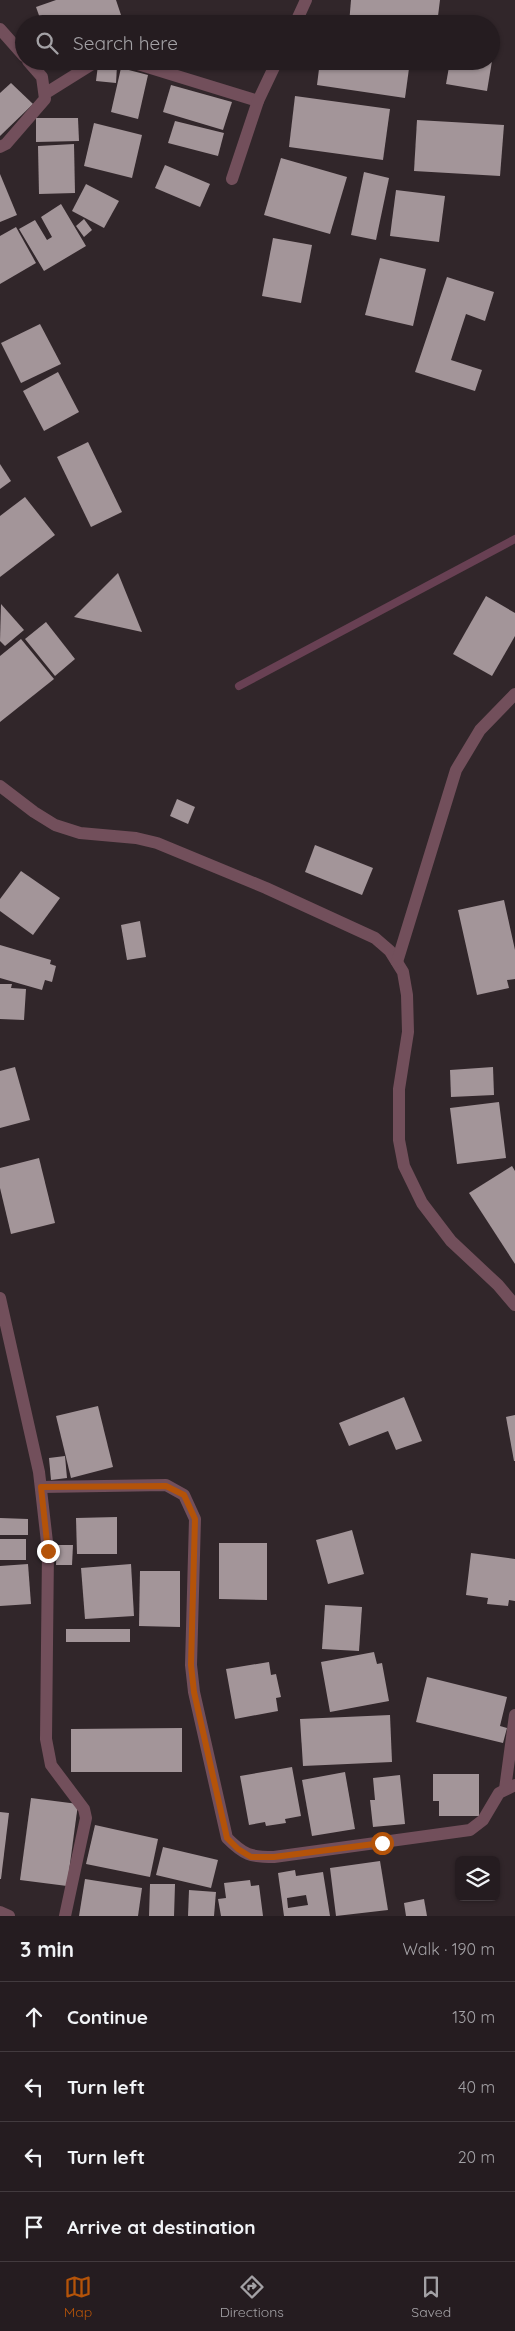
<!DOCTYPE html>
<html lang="en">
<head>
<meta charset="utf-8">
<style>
  body { margin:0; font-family:Quicksand,sans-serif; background:#31292d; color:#f1f3f6 }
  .controls { position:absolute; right:15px; bottom:15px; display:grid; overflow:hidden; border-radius:8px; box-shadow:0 1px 4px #0004 }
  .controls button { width:45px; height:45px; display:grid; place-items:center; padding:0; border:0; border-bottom:1px solid #423a3e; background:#251c20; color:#f1f3f6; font:25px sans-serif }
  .stop { position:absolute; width:15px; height:15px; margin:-11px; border:4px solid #b45309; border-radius:50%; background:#fff }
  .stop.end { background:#b45309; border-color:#fff; box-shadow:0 1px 5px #0008 }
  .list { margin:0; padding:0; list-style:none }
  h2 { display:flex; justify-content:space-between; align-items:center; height:65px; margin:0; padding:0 20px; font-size:21px }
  h2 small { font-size:16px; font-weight:400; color:#a3a1a5 }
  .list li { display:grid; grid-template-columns:32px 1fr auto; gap:15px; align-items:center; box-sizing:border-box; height:70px; padding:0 20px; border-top:1px solid #423a3e }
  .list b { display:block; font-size:19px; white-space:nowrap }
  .list em { font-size:16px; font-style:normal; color:#a3a1a5 }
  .icon { flex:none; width:28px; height:28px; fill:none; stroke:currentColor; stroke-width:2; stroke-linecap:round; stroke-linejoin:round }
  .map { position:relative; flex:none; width:515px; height:1916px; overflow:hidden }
  .search { position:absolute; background:#251c20; box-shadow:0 1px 4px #0004; left:15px; right:15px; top:15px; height:55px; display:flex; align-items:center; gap:12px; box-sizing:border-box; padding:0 18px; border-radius:28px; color:#a3a1a5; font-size:19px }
  .sheet { height:345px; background:#251c20 }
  nav { display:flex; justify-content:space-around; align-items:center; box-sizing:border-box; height:70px; border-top:1px solid #423a3e; background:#251c20; font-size:14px; color:#a3a1a5 }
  nav a { display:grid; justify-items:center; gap:2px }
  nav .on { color:#b45309 }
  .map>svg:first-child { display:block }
</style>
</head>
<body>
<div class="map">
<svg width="515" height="1916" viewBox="0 0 515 1916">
  <rect width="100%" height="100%" fill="#31262a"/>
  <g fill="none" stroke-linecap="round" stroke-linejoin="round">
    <polyline stroke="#684053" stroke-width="8" points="239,686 515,539"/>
  </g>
  <g fill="#a39599" fill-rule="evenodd">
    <polygon points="56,0 116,0 123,21 113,24 42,24 36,7"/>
    <polygon points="351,0 440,0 437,24 349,24"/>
    <polygon points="320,61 410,61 405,98 317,85"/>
    <polygon points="450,61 492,61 487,91 446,84"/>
    <polygon points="98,65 117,66 116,83 96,81"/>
    <polygon points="121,68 148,75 138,119 111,112"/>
    <polygon points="11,83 33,104 0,136 0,93"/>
    <polygon points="171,85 232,102 223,130 163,112"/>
    <polygon points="295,96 390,109 383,160 289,147"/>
    <polygon points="36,118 78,118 79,141 36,142"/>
    <polygon points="417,120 504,125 500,176 414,171"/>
    <polygon points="175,121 224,133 218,156 168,143"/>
    <polygon points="94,123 142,135 132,178 84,166"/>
    <polygon points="74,144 75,193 39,194 38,146"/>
    <polygon points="281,158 347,177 330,234 264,215"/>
    <polygon points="165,165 210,184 200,207 155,188"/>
    <polygon points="364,172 389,178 376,240 351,235"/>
    <polygon points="0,174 17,215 0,222"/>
    <polygon points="86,184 119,201 104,228 72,211"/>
    <polygon points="396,190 445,196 439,242 390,236"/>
    <polygon points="61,204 86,246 44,271 19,229 35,220 47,240 52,237 41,217"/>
    <polygon points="84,219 92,230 84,237 76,226"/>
    <polygon points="16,227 36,263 0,284 0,236"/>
    <polygon points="273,238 312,245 301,303 262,296"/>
    <polygon points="380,258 426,269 413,326 365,315"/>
    <polygon points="447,277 494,292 485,321 466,314 451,360 482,370 475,391 415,372"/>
    <polygon points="40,324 61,364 21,383 1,343"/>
    <polygon points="58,372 79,412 44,431 23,391"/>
    <polygon points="88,442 122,512 91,527 57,457"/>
    <polygon points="0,464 11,481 0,489"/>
    <polygon points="25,497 55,535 0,577 0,516"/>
    <polygon points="118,573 142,632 74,617"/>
    <polygon points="486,596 515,613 515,636 492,676 453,654"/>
    <polygon points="1,604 24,630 5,646 0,641"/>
    <polygon points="46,622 75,659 55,676 25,639"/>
    <polygon points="21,639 54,679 0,722 0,656"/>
    <polygon points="177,799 195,807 188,824 170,816"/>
    <polygon points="315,845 373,868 362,895 305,872"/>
    <polygon points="21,871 60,898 33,935 0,911 0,899"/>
    <polygon points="504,900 515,950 515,979 507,980 509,988 477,995 458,910"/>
    <polygon points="140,921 146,957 127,960 121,925"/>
    <polygon points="0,945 51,960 50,964 56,966 52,982 45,980 42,990 0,978"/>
    <polygon points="0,984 12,984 11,988 26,989 24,1020 0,1019"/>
    <polygon points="15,1067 30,1120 0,1128 0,1071"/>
    <polygon points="493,1067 494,1095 451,1097 450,1070"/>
    <polygon points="499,1102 506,1158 457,1164 450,1108"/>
    <polygon points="39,1158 55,1223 11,1234 0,1188 0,1168"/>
    <polygon points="512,1166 515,1171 515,1264 469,1193"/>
    <polygon points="404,1397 422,1441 396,1450 388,1431 349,1446 339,1423"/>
    <polygon points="98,1406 113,1467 71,1478 56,1416"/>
    <polygon points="515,1415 515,1461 514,1461 506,1417"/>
    <polygon points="65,1456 67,1478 51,1480 49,1458"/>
    <polygon points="117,1517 117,1554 77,1554 76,1518"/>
    <polygon points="0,1518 28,1519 28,1535 0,1535"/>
    <polygon points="352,1530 364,1574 328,1584 316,1540"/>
    <rect x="0" y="1539" width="26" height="21"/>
    <polygon points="219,1543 267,1543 267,1600 219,1599"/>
    <polygon points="57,1545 73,1545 72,1565 56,1565"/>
    <polygon points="471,1553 515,1559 515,1601 509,1600 508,1606 487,1604 488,1598 466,1595"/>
    <polygon points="28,1564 31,1604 0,1606 0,1566"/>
    <polygon points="131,1564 134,1616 85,1619 81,1568"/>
    <polygon points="140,1571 180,1571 180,1627 139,1626"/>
    <polygon points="325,1605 362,1607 359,1651 322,1649"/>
    <rect x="66" y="1629" width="64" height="13"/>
    <polygon points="374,1652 377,1664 382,1663 389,1701 330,1712 321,1662"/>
    <polygon points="269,1662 271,1675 276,1674 281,1697 276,1698 278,1711 235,1719 226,1669"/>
    <polygon points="427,1677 507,1697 500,1726 507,1728 503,1743 416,1722"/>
    <polygon points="390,1715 392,1762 303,1766 300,1719"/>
    <polygon points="182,1728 182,1772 71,1772 71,1729"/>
    <polygon points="292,1767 301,1816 285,1819 286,1823 266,1826 265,1822 249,1825 240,1776"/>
    <polygon points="345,1772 355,1829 312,1836 302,1780"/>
    <polygon points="433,1774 479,1774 479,1816 439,1816 439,1801 433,1801"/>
    <polygon points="400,1775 405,1824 373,1827 370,1800 375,1800 373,1778"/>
    <polygon points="31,1798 78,1804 67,1886 20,1880"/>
    <polygon points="0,1812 9,1813 1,1879 0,1879"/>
    <polygon points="95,1825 158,1839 150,1877 86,1864"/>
    <polygon points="163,1847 218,1860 211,1888 156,1875"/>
    <polygon points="380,1861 388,1910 336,1916 330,1868"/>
    <path d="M295 1870 296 1876 323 1872 330 1916H284L278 1873ZM306 1895 308 1905 288 1908 287 1898Z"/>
    <polygon points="85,1879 142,1888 138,1916 79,1916"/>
    <polygon points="250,1880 251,1886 259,1885 263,1916 221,1916 218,1899 226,1898 224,1883"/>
    <polygon points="150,1884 175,1884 174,1916 149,1916"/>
    <polygon points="189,1890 216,1892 214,1916 188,1916"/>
    <polygon points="424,1899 427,1916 406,1916 404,1903"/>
  </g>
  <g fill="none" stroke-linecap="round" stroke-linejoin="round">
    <g stroke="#724f5b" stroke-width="12">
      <polyline points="295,24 306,0"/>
      <polyline points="0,29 24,56"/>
      <polyline points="128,61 258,101"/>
      <polyline points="46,93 94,63 102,61"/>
      <polyline points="0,147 6,144 45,99 42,77 28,61"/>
      <polyline points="232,179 258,101 277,61"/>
      <polyline points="0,786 34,812 55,825 80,833 136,838 157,843 266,888 375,938 390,951 403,972 407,995 408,1032 399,1089 399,1140 404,1166 422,1203 451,1241 498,1285 515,1305"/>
      <polyline points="397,962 456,770 480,730 515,694"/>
      <polyline points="0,1298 39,1472 48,1551 46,1739 51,1765 84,1809 86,1818 65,1916"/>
      <path d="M41 1487 166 1485 184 1495 195 1519 191 1665 194 1692 227 1838C244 1855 250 1857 274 1857L470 1830 483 1820 499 1793 515 1785"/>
      <polyline points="505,1789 515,1715"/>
      <polyline points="0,1912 9,1916"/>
    </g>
  </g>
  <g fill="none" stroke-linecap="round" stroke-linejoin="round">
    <polyline stroke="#b45309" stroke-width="6" points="48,1551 41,1487 166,1486 184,1495 195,1519 191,1665 194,1692 227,1838 238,1849 251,1857 274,1857 382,1843"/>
  </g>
</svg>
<div class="controls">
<button><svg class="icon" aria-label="layers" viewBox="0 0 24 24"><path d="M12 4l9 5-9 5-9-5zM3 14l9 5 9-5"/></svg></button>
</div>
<div class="stop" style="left:382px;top:1843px"></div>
<div class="stop end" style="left:48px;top:1551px"></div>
<div class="search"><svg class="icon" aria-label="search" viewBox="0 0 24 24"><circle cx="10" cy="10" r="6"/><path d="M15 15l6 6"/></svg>Search here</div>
</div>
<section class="sheet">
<h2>3 min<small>Walk · 190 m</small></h2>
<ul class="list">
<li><svg class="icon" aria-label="ahead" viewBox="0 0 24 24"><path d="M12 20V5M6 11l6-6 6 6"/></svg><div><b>Continue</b></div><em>130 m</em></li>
<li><svg class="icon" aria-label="left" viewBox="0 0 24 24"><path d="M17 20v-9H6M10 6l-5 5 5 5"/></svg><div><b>Turn left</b></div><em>40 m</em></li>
<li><svg class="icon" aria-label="left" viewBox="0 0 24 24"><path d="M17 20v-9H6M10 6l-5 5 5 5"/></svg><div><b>Turn left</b></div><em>20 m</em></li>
<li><svg class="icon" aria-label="arrive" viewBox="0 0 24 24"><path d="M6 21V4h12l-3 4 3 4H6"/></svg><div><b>Arrive at destination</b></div></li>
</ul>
</section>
<nav>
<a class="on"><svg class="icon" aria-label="map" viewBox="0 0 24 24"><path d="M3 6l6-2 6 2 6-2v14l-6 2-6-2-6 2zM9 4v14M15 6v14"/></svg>Map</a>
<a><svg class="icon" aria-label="directions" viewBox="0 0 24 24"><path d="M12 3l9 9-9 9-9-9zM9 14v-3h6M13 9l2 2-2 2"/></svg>Directions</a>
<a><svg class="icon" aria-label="saved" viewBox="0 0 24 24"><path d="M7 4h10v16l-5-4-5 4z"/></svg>Saved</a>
</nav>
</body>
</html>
